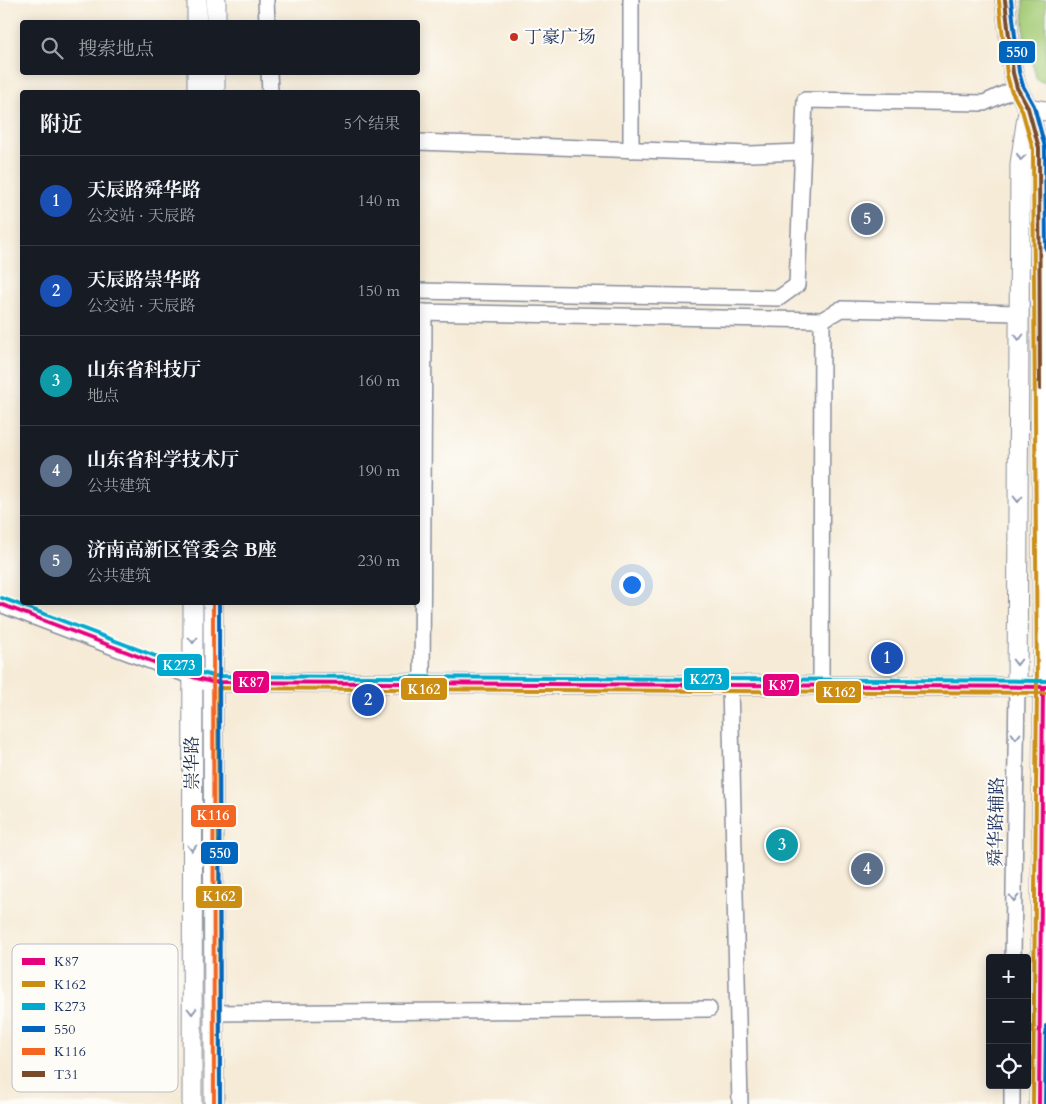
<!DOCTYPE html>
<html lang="zh">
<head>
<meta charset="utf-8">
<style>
  body { margin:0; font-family:Cardo,"Noto Serif SC",serif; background:#20242c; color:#f1f3f6 }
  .controls { position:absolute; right:15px; bottom:15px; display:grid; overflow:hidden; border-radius:5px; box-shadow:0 2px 12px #0003 }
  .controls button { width:45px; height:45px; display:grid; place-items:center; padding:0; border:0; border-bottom:1px solid #363941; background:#171b24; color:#f1f3f6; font:25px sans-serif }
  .you { position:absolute; left:631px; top:584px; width:18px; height:18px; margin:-12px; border:4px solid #fff; border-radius:50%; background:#1a73e8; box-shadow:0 0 0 8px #1a73e833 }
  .badge { display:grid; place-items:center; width:32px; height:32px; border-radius:50%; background:#7c3aed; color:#fff; font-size:16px; font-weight:700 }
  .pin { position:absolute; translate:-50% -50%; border:2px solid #fff; box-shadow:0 1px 5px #0006 }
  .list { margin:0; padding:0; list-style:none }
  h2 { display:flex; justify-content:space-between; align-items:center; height:65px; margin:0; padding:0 20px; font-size:21px }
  h2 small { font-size:16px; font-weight:400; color:#9ea1a6 }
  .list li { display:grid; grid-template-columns:32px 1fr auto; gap:15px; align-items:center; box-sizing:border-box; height:90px; padding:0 20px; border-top:1px solid #363941 }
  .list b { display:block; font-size:19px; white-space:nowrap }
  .list p { margin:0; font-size:16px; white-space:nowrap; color:#9ea1a6 }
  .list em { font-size:16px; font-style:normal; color:#9ea1a6 }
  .icon { flex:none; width:28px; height:28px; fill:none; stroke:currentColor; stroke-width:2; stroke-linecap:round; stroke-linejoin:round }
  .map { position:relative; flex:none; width:1046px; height:1104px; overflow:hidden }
  .search { position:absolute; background:#171b24; box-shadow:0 2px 12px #0003; left:20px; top:20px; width:400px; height:55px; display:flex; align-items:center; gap:12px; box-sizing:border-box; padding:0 18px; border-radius:5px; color:#9ea1a6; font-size:19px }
  .panel { position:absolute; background:#171b24; box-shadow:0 2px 12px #0003; left:20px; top:90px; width:400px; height:515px; border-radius:5px }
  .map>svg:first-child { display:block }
</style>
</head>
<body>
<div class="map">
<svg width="1046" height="1104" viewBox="0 0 1046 1104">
  <rect width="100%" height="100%" fill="#fdfcf7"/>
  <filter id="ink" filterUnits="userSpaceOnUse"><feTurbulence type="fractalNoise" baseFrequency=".02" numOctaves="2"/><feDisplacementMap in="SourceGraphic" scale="10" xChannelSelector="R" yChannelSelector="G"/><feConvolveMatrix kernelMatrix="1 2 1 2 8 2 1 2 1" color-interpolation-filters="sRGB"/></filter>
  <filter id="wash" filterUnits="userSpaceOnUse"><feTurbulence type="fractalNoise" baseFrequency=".0096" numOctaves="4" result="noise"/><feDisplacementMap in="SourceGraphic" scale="20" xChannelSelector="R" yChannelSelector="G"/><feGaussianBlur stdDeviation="1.12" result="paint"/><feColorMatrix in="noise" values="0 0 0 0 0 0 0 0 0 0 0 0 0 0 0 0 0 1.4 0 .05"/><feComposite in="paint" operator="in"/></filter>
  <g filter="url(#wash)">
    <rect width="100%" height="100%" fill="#f6ebd7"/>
    <polygon fill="#a5cc77" stroke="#607e6a" points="1023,0 1046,0 1046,83 1037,80 1024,36"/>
  </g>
  <g filter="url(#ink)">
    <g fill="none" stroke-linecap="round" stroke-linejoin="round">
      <g stroke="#888d9a" stroke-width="18">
        <g id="minor">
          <polyline points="266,0 267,22"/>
          <polyline points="269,72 270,92"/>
          <polyline points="418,142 750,154 802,152"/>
          <polyline points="631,150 631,0"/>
          <polyline points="418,291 779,298 797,285 805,100 984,103 1017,88"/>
          <polyline points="418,312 822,320 821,686"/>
          <polyline points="822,320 841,309 1019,313"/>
          <polyline points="0,604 193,677"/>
          <polyline points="422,683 424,312"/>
          <polyline points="730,685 740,1104"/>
          <polyline points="1013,958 1017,687"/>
          <polyline points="214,1013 709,1009"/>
          <polyline points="1012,1104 1012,1085"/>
        </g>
      </g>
      <g stroke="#888d9a" stroke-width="21">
        <g id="major">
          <polyline points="1005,0 1013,73 1017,88 1028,108 1039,148 1043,687 1039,1104"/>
          <polyline points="197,22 197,0"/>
          <polyline points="216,22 216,0"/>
          <polyline points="197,92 197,72"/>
          <polyline points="215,92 215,72"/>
          <polyline points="1028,108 1046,111"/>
          <polyline points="213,602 214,1104"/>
          <polyline points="193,677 212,682 1046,687"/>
          <polyline points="1017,687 1020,164 1027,117"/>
          <polyline points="192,1104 193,602"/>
        </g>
      </g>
      <use href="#minor" stroke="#fff" stroke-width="15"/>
      <use href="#major" stroke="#fff" stroke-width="19"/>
      <g stroke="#fdfcf7" stroke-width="8">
        <g id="bus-1">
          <polyline points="0,604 193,677 212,682 1046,687"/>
          <polyline points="1039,1104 1043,687"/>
        </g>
      </g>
      <g stroke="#fdfcf7" stroke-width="8">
        <g id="bus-2">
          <polyline points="999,1 1007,75 1011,90 1022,110 1033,149 1037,687 1033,1104"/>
          <polyline points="220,1104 218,688 1046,693"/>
        </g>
      </g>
      <g stroke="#fdfcf7" stroke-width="8">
        <polyline id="bus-3" points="2,598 195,671 213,676 1046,681"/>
      </g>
      <g stroke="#fdfcf7" stroke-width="8">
        <g id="bus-4">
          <polyline points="1011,0 1019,72 1023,86 1034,106 1045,147 1046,249"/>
          <polyline points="219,602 220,1104"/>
          <polyline points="1045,1104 1046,1026"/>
        </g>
      </g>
      <g stroke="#fdfcf7" stroke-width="8">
        <polyline id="bus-5" points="213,602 214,1104"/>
      </g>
      <g stroke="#fdfcf7" stroke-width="8">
        <polyline id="bus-6" points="1005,0 1013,73 1017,88 1028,108 1039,148 1040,389"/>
      </g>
      <use href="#bus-1" stroke="#e5007d" stroke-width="4"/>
      <use href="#bus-2" stroke="#cb8e13" stroke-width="4"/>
      <use href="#bus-3" stroke="#00a9ce" stroke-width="4"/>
      <use href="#bus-4" stroke="#0065bd" stroke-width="4"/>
      <use href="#bus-5" stroke="#f26522" stroke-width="4"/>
      <use href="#bus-6" stroke="#7a4b2a" stroke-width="4"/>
    </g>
    <defs><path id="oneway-chevron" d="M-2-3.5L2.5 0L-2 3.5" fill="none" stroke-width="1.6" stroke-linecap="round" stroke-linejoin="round" transform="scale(1.25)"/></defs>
    <g stroke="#8d97ae">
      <use href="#oneway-chevron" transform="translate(1021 157) rotate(98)"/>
      <use href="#oneway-chevron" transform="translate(1019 337) rotate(90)"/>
      <use href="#oneway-chevron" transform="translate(1018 499) rotate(90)"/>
      <use href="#oneway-chevron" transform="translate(193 640) rotate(90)"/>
      <use href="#oneway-chevron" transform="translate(1017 662) rotate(90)"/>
      <use href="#oneway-chevron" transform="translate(1016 736) rotate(91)"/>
      <use href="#oneway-chevron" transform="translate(192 848) rotate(90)"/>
      <use href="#oneway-chevron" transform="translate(1014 898) rotate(91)"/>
      <use href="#oneway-chevron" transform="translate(192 1011) rotate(90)"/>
    </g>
  </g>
  <circle fill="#c8321e" stroke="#fdfcf7" stroke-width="2" cx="514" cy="37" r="5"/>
  <g text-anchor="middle" stroke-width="4" stroke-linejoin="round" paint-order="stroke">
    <g font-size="18" fill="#1b2f5e" stroke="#fdfcf7" text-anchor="start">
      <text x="524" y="43">丁豪广场</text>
    </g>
    <g font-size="18" fill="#1b2f5e" stroke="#fdfcf7">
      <text transform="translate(192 763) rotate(-90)" y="6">崇华路</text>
      <text transform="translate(996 822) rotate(-89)" y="6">舜华路辅路</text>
    </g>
  </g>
  <rect x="12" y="944" width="166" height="148" rx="8" fill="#fdfcf7" stroke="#b9bec9" stroke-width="1"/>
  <rect x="22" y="958" width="23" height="7" fill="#e5007d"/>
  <rect x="22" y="981" width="23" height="6" fill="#cb8e13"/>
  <rect x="22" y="1003" width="23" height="7" fill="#00a9ce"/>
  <rect x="22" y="1026" width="23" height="6" fill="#0065bd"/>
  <rect x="22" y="1048" width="23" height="7" fill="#f26522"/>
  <rect x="22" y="1071" width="23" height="6" fill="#7a4b2a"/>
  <g font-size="14" fill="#1b2f5e">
    <text x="54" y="966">K87</text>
    <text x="54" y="989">K162</text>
    <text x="54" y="1011">K273</text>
    <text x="54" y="1034">550</text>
    <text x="54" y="1056">K116</text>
    <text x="54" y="1079">T31</text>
  </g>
  <g stroke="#fdfcf7" stroke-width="2">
    <rect x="998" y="40" width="38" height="24" rx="5" fill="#0065bd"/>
    <rect x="156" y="653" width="47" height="24" rx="5" fill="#00a9ce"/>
    <rect x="683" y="667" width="47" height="24" rx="5" fill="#00a9ce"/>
    <rect x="232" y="670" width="38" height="24" rx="5" fill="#e5007d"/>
    <rect x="762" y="673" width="38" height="24" rx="5" fill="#e5007d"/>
    <rect x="400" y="677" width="48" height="24" rx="5" fill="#cb8e13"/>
    <rect x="815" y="680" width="47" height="24" rx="5" fill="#cb8e13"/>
    <rect x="190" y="804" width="47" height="24" rx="5" fill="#f26522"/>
    <rect x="200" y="841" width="39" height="24" rx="5" fill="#0065bd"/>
    <rect x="195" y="885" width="48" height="24" rx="5" fill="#cb8e13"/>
  </g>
  <g font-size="14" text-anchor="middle" font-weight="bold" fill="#fff">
    <text x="1017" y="57">550</text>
    <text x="179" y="670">K273</text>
    <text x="706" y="684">K273</text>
    <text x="251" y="687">K87</text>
    <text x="781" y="690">K87</text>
    <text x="424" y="694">K162</text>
    <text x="839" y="697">K162</text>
    <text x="213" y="820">K116</text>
    <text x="220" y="858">550</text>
    <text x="219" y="901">K162</text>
  </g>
</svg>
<div class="controls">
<button>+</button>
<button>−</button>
<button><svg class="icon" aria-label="locate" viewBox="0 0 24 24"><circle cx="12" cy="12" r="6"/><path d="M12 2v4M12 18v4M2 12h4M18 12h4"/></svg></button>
</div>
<div class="you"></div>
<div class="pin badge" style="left:887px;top:658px;background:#1a4fb4">1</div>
<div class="pin badge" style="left:368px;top:700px;background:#1a4fb4">2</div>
<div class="pin badge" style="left:782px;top:845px;background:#0f9aa8">3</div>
<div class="pin badge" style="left:867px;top:869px;background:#5c6f8a">4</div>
<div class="pin badge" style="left:867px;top:219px;background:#5c6f8a">5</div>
<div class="search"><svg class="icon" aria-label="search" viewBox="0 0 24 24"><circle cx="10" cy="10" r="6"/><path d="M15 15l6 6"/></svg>搜索地点</div>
<section class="panel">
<h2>附近<small>5个结果</small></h2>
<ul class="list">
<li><span class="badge" style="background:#1a4fb4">1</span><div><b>天辰路舜华路</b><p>公交站 · 天辰路</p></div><em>140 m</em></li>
<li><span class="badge" style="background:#1a4fb4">2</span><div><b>天辰路崇华路</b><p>公交站 · 天辰路</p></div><em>150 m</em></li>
<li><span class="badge" style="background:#0f9aa8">3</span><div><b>山东省科技厅</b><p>地点</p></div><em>160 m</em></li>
<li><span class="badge" style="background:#5c6f8a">4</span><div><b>山东省科学技术厅</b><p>公共建筑</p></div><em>190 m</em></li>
<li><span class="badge" style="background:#5c6f8a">5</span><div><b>济南高新区管委会 B座</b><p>公共建筑</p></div><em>230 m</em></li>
</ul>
</section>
</div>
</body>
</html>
